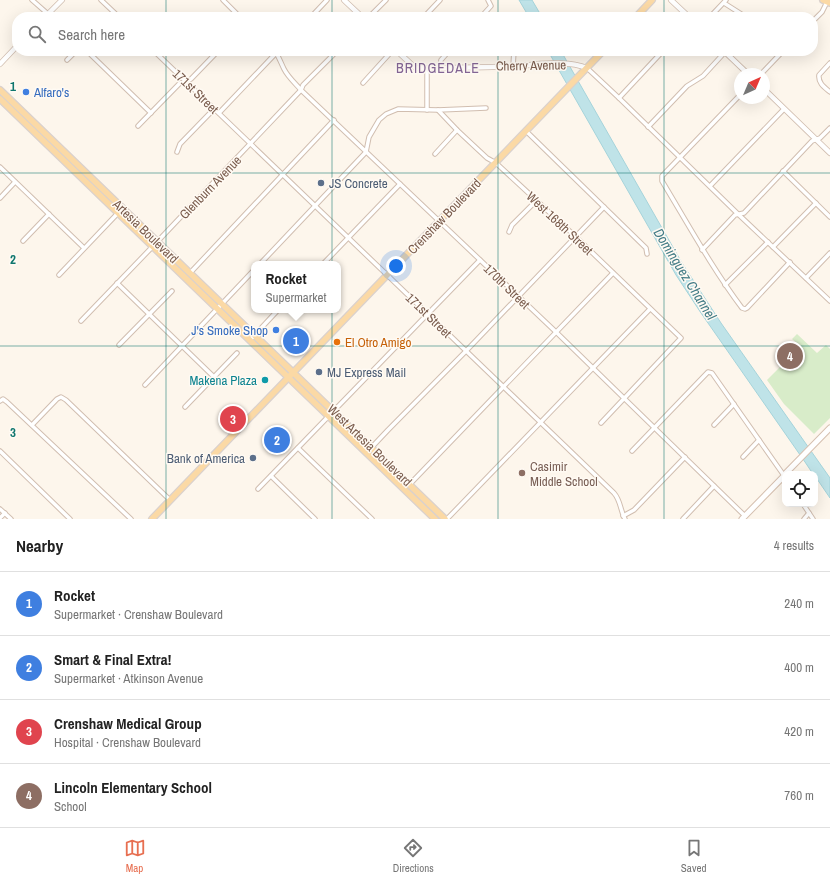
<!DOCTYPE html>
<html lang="en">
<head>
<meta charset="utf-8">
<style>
  body { margin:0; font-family:"Archivo Narrow",sans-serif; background:#f2f2f2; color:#222 }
  .controls { position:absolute; right:12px; bottom:12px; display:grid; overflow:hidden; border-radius:8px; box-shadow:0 4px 16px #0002 }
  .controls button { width:36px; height:36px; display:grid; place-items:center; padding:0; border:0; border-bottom:1px solid #e0e0e0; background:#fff; color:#222; font:20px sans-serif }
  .compass { position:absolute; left:734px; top:68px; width:36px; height:36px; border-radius:50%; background:#fff; box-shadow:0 4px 16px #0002; rotate:44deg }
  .you { position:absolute; left:396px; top:266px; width:14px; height:14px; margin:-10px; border:3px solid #fff; border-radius:50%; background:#1a73e8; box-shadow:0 0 0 6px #1a73e833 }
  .badge { display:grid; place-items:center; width:26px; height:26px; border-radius:50%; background:#e76f51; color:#fff; font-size:13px; font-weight:700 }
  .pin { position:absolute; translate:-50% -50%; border:2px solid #fff; box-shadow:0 1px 4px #0006 }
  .popup { position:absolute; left:251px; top:261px; width:90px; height:52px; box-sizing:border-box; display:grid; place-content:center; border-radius:8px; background:#fff; filter:drop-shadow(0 1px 3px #0005); font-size:13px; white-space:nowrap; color:#767676 }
  .popup b { font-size:15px; color:#222 }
  .popup::after { content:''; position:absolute; left:50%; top:100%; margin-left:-8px; border:8px solid transparent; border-top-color:#fff }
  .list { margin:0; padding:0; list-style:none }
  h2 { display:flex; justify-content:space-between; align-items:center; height:52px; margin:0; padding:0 16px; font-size:17px }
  h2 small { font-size:13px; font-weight:400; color:#767676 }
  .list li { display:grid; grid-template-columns:26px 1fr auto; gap:12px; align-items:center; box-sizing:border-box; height:64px; padding:0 16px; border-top:1px solid #e0e0e0 }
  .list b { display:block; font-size:15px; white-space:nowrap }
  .list p { margin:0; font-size:13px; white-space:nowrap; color:#767676 }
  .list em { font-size:13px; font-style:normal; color:#767676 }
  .icon { flex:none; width:22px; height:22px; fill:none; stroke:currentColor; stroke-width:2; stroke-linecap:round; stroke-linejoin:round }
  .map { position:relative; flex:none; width:830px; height:519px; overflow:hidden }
  .search { position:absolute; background:#fff; box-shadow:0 4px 16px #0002; left:12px; right:12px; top:12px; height:44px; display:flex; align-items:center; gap:10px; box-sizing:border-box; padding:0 14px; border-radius:16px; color:#767676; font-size:15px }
  .sheet { height:308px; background:#fff }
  nav { display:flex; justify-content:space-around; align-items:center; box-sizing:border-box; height:56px; border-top:1px solid #e0e0e0; background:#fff; font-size:11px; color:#767676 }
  nav a { display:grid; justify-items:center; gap:2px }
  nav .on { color:#e76f51 }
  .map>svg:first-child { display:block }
</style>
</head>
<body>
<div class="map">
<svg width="830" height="519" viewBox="0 0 830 519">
  <rect width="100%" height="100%" fill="#fdf6ec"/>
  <polygon fill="#d8ecc9" points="797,334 817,353 826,345 830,349 830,418 814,434 784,404 767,380 787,360 779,352 784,348 791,355 800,346 792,339"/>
  <g fill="#bfe3e8" stroke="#a5d3da">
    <polygon points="519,0 532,0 542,17 529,17"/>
    <polygon points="548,51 561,51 682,263 721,323 830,478 830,498 815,476 815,474 813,474 805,462 701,313 676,275"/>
  </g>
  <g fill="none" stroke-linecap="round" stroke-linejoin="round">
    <g stroke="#d1beb0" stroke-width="5.5">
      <g id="minor">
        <polyline points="32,0 48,14"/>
        <polyline points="101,0 119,17"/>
        <polyline points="223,0 240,17"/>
        <polyline points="724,3 746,17"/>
        <polyline points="110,17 114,13"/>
        <polyline points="311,17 327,0"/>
        <polyline points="369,17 386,0"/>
        <polyline points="424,17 440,0"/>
        <polyline points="481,17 491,6 488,0"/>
        <polyline points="710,17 726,0"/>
        <polyline points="813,21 822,12 827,2"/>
        <polyline points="87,51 151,113"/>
        <path d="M154 51 614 493C621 501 620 510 625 519"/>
        <path d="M275 51C279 57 281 63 284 69 288 77 295 83 301 90L556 332 745 516"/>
        <polyline points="67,60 76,51"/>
        <path d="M830 63 819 75C818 83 824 87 830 92"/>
        <polyline points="513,66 514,51"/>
        <polyline points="440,67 441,60 449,51"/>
        <polyline points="587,68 619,98 738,214 830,301"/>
        <polyline points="761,74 783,51"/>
        <polyline points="363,83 392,51"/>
        <path d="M740 95 662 176V181C688 224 712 268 742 308L745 309 747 308 790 262"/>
        <polyline points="619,98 661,53"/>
        <polyline points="427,110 427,68"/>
        <polyline points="438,110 457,130 487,158 496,163 576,237 681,338 601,423"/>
        <polyline points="219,113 277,52"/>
        <polyline points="138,126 180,83 186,82 191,79 218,51"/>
        <polyline points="648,127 687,86 703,76 725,52"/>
        <polyline points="526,131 646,248 647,254"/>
        <polyline points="177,152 180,144 214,109"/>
        <polyline points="435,154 457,130"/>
        <polyline points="0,167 84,248"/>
        <polyline points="783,171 830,217"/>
        <polyline points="710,186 784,109"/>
        <polyline points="0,198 15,182"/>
        <polyline points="509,232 512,225 536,201"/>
        <polyline points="23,241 49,214"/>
        <polyline points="773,247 816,203"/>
        <polyline points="702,250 735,215 744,213 812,141 820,138 830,128"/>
        <polyline points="260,264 366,152 369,137 379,120 386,114 398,109 438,110 486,108"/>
        <polyline points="323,264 400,184"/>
        <polyline points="190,273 334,120"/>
        <polyline points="59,275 118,213"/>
        <polyline points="806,278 830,253"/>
        <polyline points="117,283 214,377"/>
        <polyline points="725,285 768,242"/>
        <polyline points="81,321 157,242 301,90 303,85 337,51"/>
        <polyline points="250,340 278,310"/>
        <polyline points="119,345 172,291"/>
        <polyline points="145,385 254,270"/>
        <polyline points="0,401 3,399 7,402 131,519"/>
        <polyline points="185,407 237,353"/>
        <polyline points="32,425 57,399 61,397 66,400 170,500"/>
        <polyline points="714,425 734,404"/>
        <polyline points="298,448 372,519"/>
        <polyline points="371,448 388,430 466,351 604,207"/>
        <polyline points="0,451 70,519"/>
        <polyline points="632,451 708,372 712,373 785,477"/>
        <polyline points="743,457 759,440"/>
        <polyline points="271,476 315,519"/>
        <polyline points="410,484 613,273"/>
        <polyline points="258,489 480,260"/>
        <polyline points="803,504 813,519"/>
        <polyline points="0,509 11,519"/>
        <polyline points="623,516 634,510 685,457"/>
        <polyline points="0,518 5,513"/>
        <polyline points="447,519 650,309"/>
        <polyline points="683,519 714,486"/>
        <polyline points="804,519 809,513"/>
      </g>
    </g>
    <g stroke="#d1beb0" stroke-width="6">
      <g id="tertiary">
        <polyline points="344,0 362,17"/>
        <polyline points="671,0 689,17"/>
        <polyline points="45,17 62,0"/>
        <path d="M397 51 410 63 416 68C449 68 482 68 514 66 538 65 565 59 587 68"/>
        <polyline points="724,51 748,74"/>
        <polyline points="0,64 17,46"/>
        <polyline points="764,89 830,153"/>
      </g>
    </g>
    <g stroke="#d6c0b0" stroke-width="7">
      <g id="secondary">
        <polyline points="785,474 830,428"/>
        <polyline points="742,519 785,475"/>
      </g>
    </g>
    <g stroke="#dad1cd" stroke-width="8">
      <g id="primary">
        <polyline points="823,0 830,3"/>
        <polyline points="636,17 652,0"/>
        <polyline points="0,90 445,519"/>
        <polyline points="0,99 435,519"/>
        <polyline points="152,519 603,51"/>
      </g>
    </g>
    <use href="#minor" stroke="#fff" stroke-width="3.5"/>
    <use href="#tertiary" stroke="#fff" stroke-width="4.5"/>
    <use href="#secondary" stroke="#fff" stroke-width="5"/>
    <use href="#primary" stroke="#fbd9a5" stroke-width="5.5"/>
  </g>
  <path fill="none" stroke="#0f766e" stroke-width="1" stroke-opacity="0.55" d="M166 0V17M332 0V17M498 0V17M664 0V17M166 51V519M332 51V519M498 51V519M664 51V519M0 173H830M0 346H830"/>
  <g fill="#3f7fe0" stroke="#fffaf3" stroke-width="1.5">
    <circle cx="26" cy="92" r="4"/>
    <circle cx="276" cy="330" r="4"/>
  </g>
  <g fill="#5c6f8a" stroke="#fffaf3" stroke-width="1.5">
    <circle cx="321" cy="183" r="4"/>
    <circle cx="319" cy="372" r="4"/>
    <circle cx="253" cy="458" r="4"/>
  </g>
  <circle fill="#e8710a" stroke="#fffaf3" stroke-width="1.5" cx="337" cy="342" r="4"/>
  <circle fill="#0f9aa8" stroke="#fffaf3" stroke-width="1.5" cx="265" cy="380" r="4"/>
  <circle fill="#8d6e63" stroke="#fffaf3" stroke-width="1.5" cx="522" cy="473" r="4"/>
  <g text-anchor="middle" stroke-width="3" stroke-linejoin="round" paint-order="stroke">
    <g font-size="13" fill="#7a5c4d" stroke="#fffaf3">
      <text transform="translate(531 65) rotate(-1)" y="5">Cherry Avenue</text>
      <text transform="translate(196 91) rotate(44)" y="5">171st Street</text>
      <text transform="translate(210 187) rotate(-46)" y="5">Glenburn Avenue</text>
      <text transform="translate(444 216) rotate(-46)" y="5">Crenshaw Boulevard</text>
      <text transform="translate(560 223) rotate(43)" y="5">West 168th Street</text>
      <text transform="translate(146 231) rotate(44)" y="5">Artesia Boulevard</text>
      <text transform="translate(507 286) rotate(44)" y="5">170th Street</text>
      <text transform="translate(429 315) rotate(44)" y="5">171st Street</text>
      <text transform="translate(370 445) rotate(44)" y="5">West Artesia Boulevard</text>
    </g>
    <g font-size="13" fill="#366cbe" stroke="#fffaf3" text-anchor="start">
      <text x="34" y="97">Alfaro's</text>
      <text x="268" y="335" text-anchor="end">J's Smoke Shop</text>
    </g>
    <g font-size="13" fill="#4e5e75" stroke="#fffaf3" text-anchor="start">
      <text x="329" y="188">JS Concrete</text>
      <text x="327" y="377">MJ Express Mail</text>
      <text x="245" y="463" text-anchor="end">Bank of America</text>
    </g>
    <g font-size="13" fill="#c56008" stroke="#fffaf3" text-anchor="start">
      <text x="345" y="347">El Otro Amigo</text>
    </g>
    <g font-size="13" fill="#0d838f" stroke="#fffaf3" text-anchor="end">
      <text x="257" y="385">Makena Plaza</text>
    </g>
    <g font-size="13" fill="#785e54" stroke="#fffaf3" text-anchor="start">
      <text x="530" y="471">Casimir<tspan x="530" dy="15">Middle School</tspan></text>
    </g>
    <g font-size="14" letter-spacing="1" fill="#846695" stroke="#fffaf3">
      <text x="438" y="73">BRIDGEDALE</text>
    </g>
    <g font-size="14" font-style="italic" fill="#437c86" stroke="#fffaf3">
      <text transform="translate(685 274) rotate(58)" y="5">Dominguez Channel</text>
    </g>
  </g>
  <g font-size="13" text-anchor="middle" font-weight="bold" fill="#0f766e" stroke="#fffaf3" stroke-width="3" stroke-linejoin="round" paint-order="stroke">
    <text x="13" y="91">1</text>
    <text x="13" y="264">2</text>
    <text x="13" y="437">3</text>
  </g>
</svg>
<div class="controls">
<button><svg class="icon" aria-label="locate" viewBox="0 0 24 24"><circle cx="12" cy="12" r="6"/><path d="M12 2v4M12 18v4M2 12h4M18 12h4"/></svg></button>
</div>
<svg class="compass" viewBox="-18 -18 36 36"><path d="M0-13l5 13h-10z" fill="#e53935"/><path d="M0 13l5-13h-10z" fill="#767676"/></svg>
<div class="you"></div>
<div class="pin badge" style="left:296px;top:341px;background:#3f7fe0">1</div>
<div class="popup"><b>Rocket</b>Supermarket</div>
<div class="pin badge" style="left:277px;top:440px;background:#3f7fe0">2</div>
<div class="pin badge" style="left:233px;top:419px;background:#e0444e">3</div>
<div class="pin badge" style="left:790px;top:356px;background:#8d6e63">4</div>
<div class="search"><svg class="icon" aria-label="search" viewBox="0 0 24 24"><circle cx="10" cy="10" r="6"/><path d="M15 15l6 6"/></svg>Search here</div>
</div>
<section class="sheet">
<h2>Nearby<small>4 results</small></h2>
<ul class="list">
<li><span class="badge" style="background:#3f7fe0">1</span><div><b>Rocket</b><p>Supermarket · Crenshaw Boulevard</p></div><em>240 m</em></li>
<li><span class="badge" style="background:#3f7fe0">2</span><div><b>Smart &amp; Final Extra!</b><p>Supermarket · Atkinson Avenue</p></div><em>400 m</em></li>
<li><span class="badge" style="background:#e0444e">3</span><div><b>Crenshaw Medical Group</b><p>Hospital · Crenshaw Boulevard</p></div><em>420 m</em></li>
<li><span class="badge" style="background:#8d6e63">4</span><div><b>Lincoln Elementary School</b><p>School</p></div><em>760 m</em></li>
</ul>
</section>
<nav>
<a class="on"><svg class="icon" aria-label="map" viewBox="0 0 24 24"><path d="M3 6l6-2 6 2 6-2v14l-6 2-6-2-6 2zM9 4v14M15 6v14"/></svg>Map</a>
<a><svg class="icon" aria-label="directions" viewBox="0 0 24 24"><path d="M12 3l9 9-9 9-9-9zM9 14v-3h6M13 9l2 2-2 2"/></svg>Directions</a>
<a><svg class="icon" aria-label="saved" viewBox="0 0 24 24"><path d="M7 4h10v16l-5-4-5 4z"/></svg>Saved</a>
</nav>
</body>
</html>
